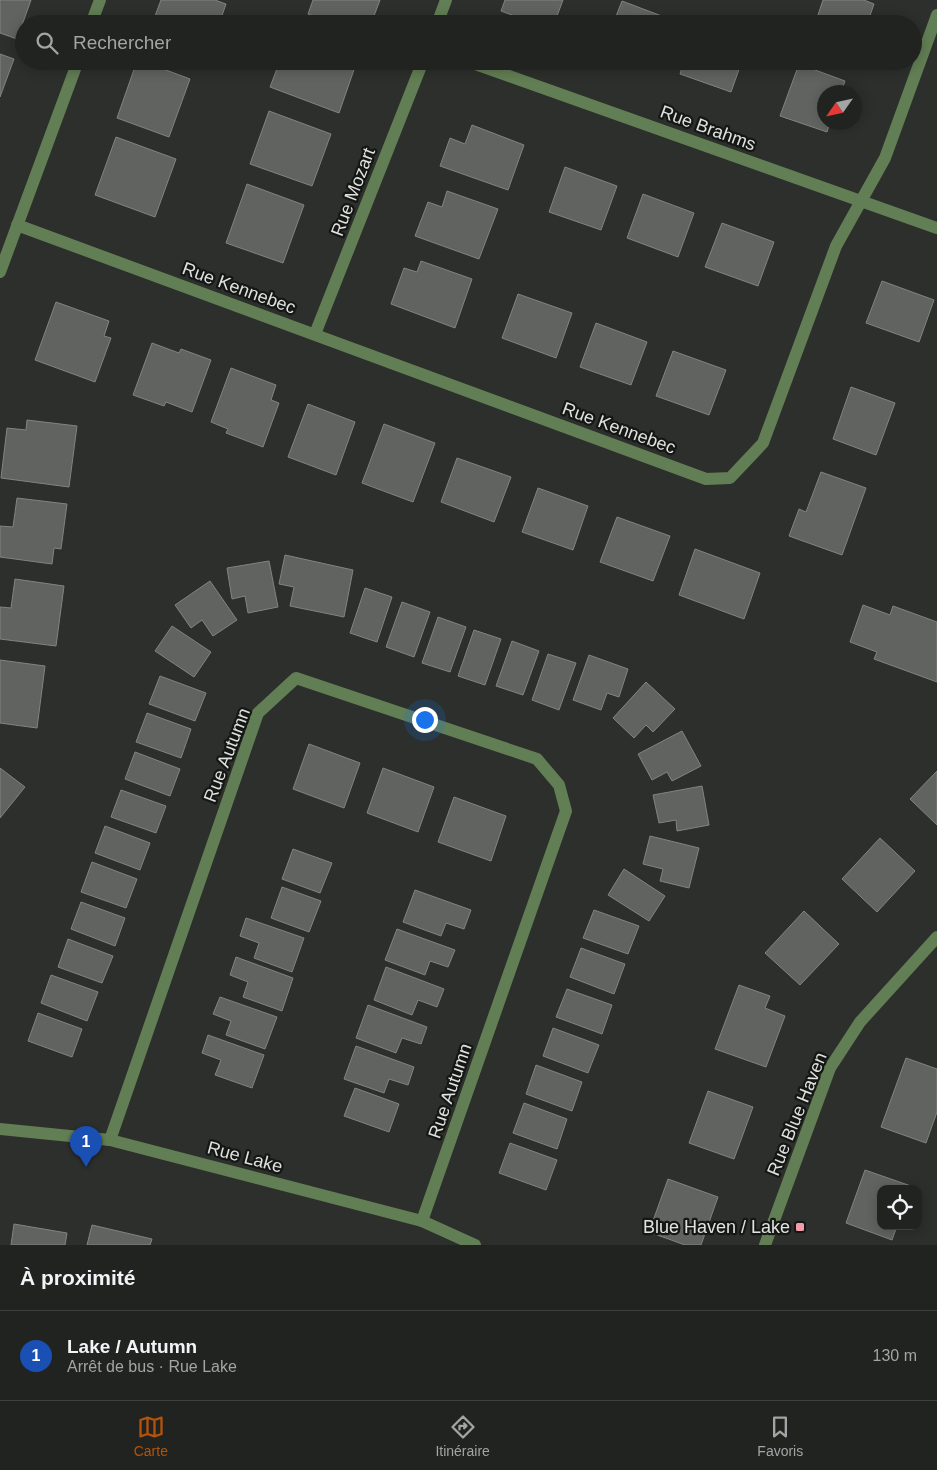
<!DOCTYPE html>
<html lang="fr">
<head>
<meta charset="utf-8">
<style>
  body { margin:0; font-family:Arial,sans-serif; background:#2d2f2d; color:#f1f3f6 }
  .controls { position:absolute; right:15px; bottom:15px; display:grid; overflow:hidden; border-radius:10px; box-shadow:0 2px 12px #0003 }
  .controls button { width:45px; height:45px; display:grid; place-items:center; padding:0; border:0; border-bottom:1px solid #3e403e; background:#212320; color:#f1f3f6; font:25px sans-serif }
  .compass { position:absolute; left:817px; top:85px; width:45px; height:45px; border-radius:50%; background:#212320; box-shadow:0 2px 12px #0003; rotate:236deg }
  .you { position:absolute; left:424px; top:719px; width:18px; height:18px; margin:-12px; border:4px solid #fff; border-radius:50%; background:#1a73e8; box-shadow:0 0 0 8px #1a73e833 }
  .badge { display:grid; place-items:center; width:32px; height:32px; border-radius:50%; background:#b45309; color:#fff; font-size:16px; font-weight:700 }
  .pin { position:absolute; translate:-50% -41px; filter:drop-shadow(0 1px 2px #0008) }
  .pin::after { content:''; position:absolute; top:26px; width:18px; height:15px; background:inherit; clip-path:polygon(0 0,100% 0,50% 100%) }
  .list { margin:0; padding:0; list-style:none }
  h2 { display:flex; justify-content:space-between; align-items:center; height:65px; margin:0; padding:0 20px; font-size:21px }
  h2 small { font-size:16px; font-weight:400; color:#a2a4a5 }
  .list li { display:grid; grid-template-columns:32px 1fr auto; gap:15px; align-items:center; box-sizing:border-box; height:90px; padding:0 20px; border-top:1px solid #3e403e }
  .list b { display:block; font-size:19px; white-space:nowrap }
  .list p { margin:0; font-size:16px; white-space:nowrap; color:#a2a4a5 }
  .list em { font-size:16px; font-style:normal; color:#a2a4a5 }
  .icon { flex:none; width:28px; height:28px; fill:none; stroke:currentColor; stroke-width:2; stroke-linecap:round; stroke-linejoin:round }
  .map { position:relative; flex:none; width:937px; height:1245px; overflow:hidden }
  .search { position:absolute; background:#212320; box-shadow:0 2px 12px #0003; left:15px; right:15px; top:15px; height:55px; display:flex; align-items:center; gap:12px; box-sizing:border-box; padding:0 18px; border-radius:28px; color:#a2a4a5; font-size:19px }
  .sheet { height:155px; background:#212320 }
  nav { display:flex; justify-content:space-around; align-items:center; box-sizing:border-box; height:70px; border-top:1px solid #3e403e; background:#212320; font-size:14px; color:#a2a4a5 }
  nav a { display:grid; justify-items:center; gap:2px }
  nav .on { color:#b45309 }
  .map>svg:first-child { display:block }
</style>
</head>
<body>
<div class="map">
<svg width="937" height="1245" viewBox="0 0 937 1245">
  <rect width="100%" height="100%" fill="#2c2f2b"/>
  <g fill="#60635f" stroke="#81847f">
    <polygon points="0,0 31,0 17,39 0,33"/>
    <polygon points="161,0 215,0 226,4 219,24 152,24"/>
    <polygon points="313,0 380,0 371,24 358,24 352,22 351,24 334,24 308,14"/>
    <polygon points="505,0 563,0 554,24 536,24 501,11"/>
    <polygon points="823,0 864,0 874,4 867,24 815,24"/>
    <polygon points="622,1 675,21 675,24 613,24"/>
    <polygon points="0,54 14,59 0,97"/>
    <polygon points="137,61 142,61 190,79 169,137 117,118"/>
    <polygon points="280,61 357,61 339,113 270,87"/>
    <polygon points="684,61 742,61 731,92 680,74"/>
    <polygon points="799,64 845,81 841,92 824,92 824,122 830,122 827,132 780,116"/>
    <polygon points="269,111 331,134 312,186 250,164"/>
    <polygon points="472,125 524,145 508,190 440,166 450,138 465,144"/>
    <polygon points="116,137 176,159 155,217 95,195"/>
    <polygon points="565,167 617,186 601,230 549,212"/>
    <polygon points="247,184 304,205 283,263 226,243"/>
    <polygon points="447,191 498,209 479,259 415,236 428,202 442,207"/>
    <polygon points="643,194 694,213 678,257 627,238"/>
    <polygon points="722,223 774,242 758,286 705,267"/>
    <polygon points="421,261 472,279 455,328 391,304 404,268 417,272"/>
    <polygon points="882,281 934,300 919,342 866,323"/>
    <polygon points="518,294 572,313 556,358 502,338"/>
    <polygon points="56,302 109,321 104,336 111,338 95,382 35,360"/>
    <polygon points="596,323 647,342 631,385 580,367"/>
    <polygon points="152,343 179,353 181,349 211,360 192,412 166,402 164,406 133,395"/>
    <polygon points="673,351 726,370 709,415 656,396"/>
    <polygon points="231,368 276,385 271,400 279,403 263,447 226,433 228,429 211,422"/>
    <polygon points="851,387 895,403 876,455 833,439"/>
    <polygon points="308,404 355,422 336,475 288,457"/>
    <polygon points="27,420 77,426 69,487 1,478 7,428 26,430"/>
    <polygon points="384,424 435,443 413,502 362,483"/>
    <polygon points="457,458 511,477 494,522 441,502"/>
    <polygon points="821,472 866,488 842,555 789,536 799,509 806,512"/>
    <polygon points="538,488 588,506 573,550 522,532"/>
    <polygon points="17,498 67,504 61,549 54,548 52,564 0,557 0,526 13,527"/>
    <polygon points="617,517 670,536 653,581 600,562"/>
    <polygon points="695,549 760,573 744,619 679,595"/>
    <polygon points="285,555 353,570 344,617 290,606 294,587 279,584"/>
    <polygon points="269,561 278,607 248,613 245,596 232,599 227,568"/>
    <polygon points="15,579 64,586 56,646 0,639 0,607 11,608"/>
    <polygon points="210,581 237,620 213,636 202,620 191,628 175,605"/>
    <polygon points="365,588 392,597 377,642 350,633"/>
    <polygon points="402,602 430,612 414,657 386,647"/>
    <polygon points="863,605 890,615 893,606 937,622 937,682 874,659 877,652 850,642"/>
    <polygon points="438,617 466,627 450,672 422,663"/>
    <polygon points="172,626 211,652 194,677 155,651"/>
    <polygon points="474,630 501,639 485,685 458,676"/>
    <polygon points="512,641 539,651 523,695 496,686"/>
    <polygon points="548,654 576,663 559,710 532,700"/>
    <polygon points="589,655 628,669 619,697 607,693 601,710 573,700"/>
    <polygon points="0,660 45,666 37,728 0,723"/>
    <polygon points="160,676 206,693 195,721 149,704"/>
    <polygon points="646,682 675,709 653,732 646,725 634,738 613,718"/>
    <polygon points="147,713 191,729 181,758 136,742"/>
    <polygon points="682,731 701,766 672,781 667,772 652,780 638,754"/>
    <polygon points="309,744 360,763 344,808 293,789"/>
    <polygon points="135,752 180,769 170,796 125,779"/>
    <polygon points="0,768 25,787 0,818"/>
    <polygon points="383,768 434,787 418,832 367,813"/>
    <polygon points="937,771 937,825 910,799"/>
    <polygon points="702,786 709,825 677,831 676,820 659,823 653,795"/>
    <polygon points="121,790 166,806 156,833 111,817"/>
    <polygon points="454,797 506,816 491,861 438,842"/>
    <polygon points="105,826 150,843 140,870 95,853"/>
    <polygon points="650,836 699,848 689,888 660,881 663,869 643,864"/>
    <polygon points="880,838 915,871 877,912 842,879"/>
    <polygon points="293,849 332,863 320,893 282,879"/>
    <polygon points="92,862 137,879 126,908 81,892"/>
    <polygon points="624,869 665,896 649,921 608,895"/>
    <polygon points="282,887 321,901 309,932 271,918"/>
    <polygon points="415,890 471,910 464,929 446,923 441,936 403,922"/>
    <polygon points="81,902 125,918 115,946 71,929"/>
    <polygon points="594,910 639,926 628,954 583,938"/>
    <polygon points="804,911 839,944 800,985 765,953"/>
    <polygon points="246,918 304,938 292,972 254,958 259,943 240,936"/>
    <polygon points="397,929 455,950 448,967 430,961 425,975 385,960"/>
    <polygon points="68,939 113,956 102,983 58,967"/>
    <polygon points="581,948 625,964 614,994 570,977"/>
    <polygon points="236,957 293,978 282,1011 243,997 248,982 230,975"/>
    <polygon points="386,967 444,989 437,1007 418,1000 412,1015 374,1000"/>
    <polygon points="51,975 98,992 87,1021 41,1003"/>
    <polygon points="739,985 770,996 765,1008 785,1016 766,1067 715,1049"/>
    <polygon points="567,989 612,1005 602,1034 556,1017"/>
    <polygon points="220,997 277,1017 265,1049 226,1035 231,1021 213,1014"/>
    <polygon points="368,1005 427,1027 421,1044 402,1038 396,1053 356,1038"/>
    <polygon points="38,1013 82,1029 72,1057 28,1041"/>
    <polygon points="553,1028 599,1045 588,1073 543,1056"/>
    <polygon points="208,1035 264,1055 252,1088 215,1075 221,1060 202,1053"/>
    <polygon points="356,1046 414,1067 408,1085 389,1079 384,1093 344,1079"/>
    <polygon points="906,1058 937,1069 937,1112 926,1143 881,1127"/>
    <polygon points="536,1065 582,1082 572,1111 526,1094"/>
    <polygon points="355,1088 399,1104 389,1132 344,1116"/>
    <polygon points="708,1091 753,1107 734,1159 689,1143"/>
    <polygon points="524,1103 567,1119 557,1149 513,1133"/>
    <polygon points="510,1143 557,1160 546,1190 499,1173"/>
    <polygon points="865,1170 911,1186 910,1189 881,1189 881,1226 897,1226 892,1240 846,1223"/>
    <polygon points="668,1179 718,1197 701,1245 685,1245 649,1232"/>
    <polygon points="14,1224 67,1233 65,1245 11,1245"/>
    <polygon points="92,1225 152,1239 150,1245 87,1245"/>
  </g>
  <g fill="none" stroke-linecap="round" stroke-linejoin="round">
    <g stroke="#627e54" stroke-width="12">
      <polyline points="91,24 100,0"/>
      <polyline points="437,24 446,0"/>
      <polyline points="467,61 937,228"/>
      <polyline points="17,225 706,479 730,478 763,443 836,246 885,158 937,15"/>
      <polyline points="0,272 78,61"/>
      <polyline points="315,334 423,61"/>
      <polyline points="0,1129 110,1140 422,1221 475,1245"/>
      <polyline points="110,1140 258,713 296,678 537,759 559,785 566,811 422,1221"/>
      <polyline points="765,1245 830,1068 860,1022 937,937"/>
    </g>
  </g>
  <rect fill="#f39aab" stroke="#151715" stroke-width="2" x="795" y="1222" width="10" height="10" rx="2.5"/>
  <g text-anchor="middle" stroke-width="4.5" stroke-linejoin="round" paint-order="stroke">
    <g font-size="18" fill="#e0e2e0" stroke="#151715">
      <text transform="translate(708 128) rotate(20)" y="6">Rue Brahms</text>
      <text transform="translate(353 192) rotate(-69)" y="6">Rue Mozart</text>
      <text transform="translate(239 288) rotate(20)" y="6">Rue Kennebec</text>
      <text transform="translate(619 428) rotate(20)" y="6">Rue Kennebec</text>
      <text transform="translate(227 755) rotate(-69)" y="6">Rue Autumn</text>
      <text transform="translate(450 1091) rotate(-71)" y="6">Rue Autumn</text>
      <text transform="translate(797 1114) rotate(-68)" y="6">Rue Blue Haven</text>
      <text transform="translate(245 1157) rotate(15)" y="6">Rue Lake</text>
    </g>
    <g font-size="18" fill="#e0e2e0" stroke="#151715" text-anchor="end">
      <text x="790" y="1233">Blue Haven / Lake</text>
    </g>
  </g>
</svg>
<div class="controls">
<button><svg class="icon" aria-label="locate" viewBox="0 0 24 24"><circle cx="12" cy="12" r="6"/><path d="M12 2v4M12 18v4M2 12h4M18 12h4"/></svg></button>
</div>
<svg class="compass" viewBox="-18 -18 36 36"><path d="M0-13l5 13h-10z" fill="#e53935"/><path d="M0 13l5-13h-10z" fill="#a2a4a5"/></svg>
<div class="you"></div>
<div class="pin badge" style="left:86px;top:1167px;background:#1a4fb4">1</div>
<div class="search"><svg class="icon" aria-label="search" viewBox="0 0 24 24"><circle cx="10" cy="10" r="6"/><path d="M15 15l6 6"/></svg>Rechercher</div>
</div>
<section class="sheet">
<h2>À proximité<small></small></h2>
<ul class="list">
<li><span class="badge" style="background:#1a4fb4">1</span><div><b>Lake / Autumn</b><p>Arrêt de bus · Rue Lake</p></div><em>130 m</em></li>
</ul>
</section>
<nav>
<a class="on"><svg class="icon" aria-label="map" viewBox="0 0 24 24"><path d="M3 6l6-2 6 2 6-2v14l-6 2-6-2-6 2zM9 4v14M15 6v14"/></svg>Carte</a>
<a><svg class="icon" aria-label="directions" viewBox="0 0 24 24"><path d="M12 3l9 9-9 9-9-9zM9 14v-3h6M13 9l2 2-2 2"/></svg>Itinéraire</a>
<a><svg class="icon" aria-label="saved" viewBox="0 0 24 24"><path d="M7 4h10v16l-5-4-5 4z"/></svg>Favoris</a>
</nav>
</body>
</html>
